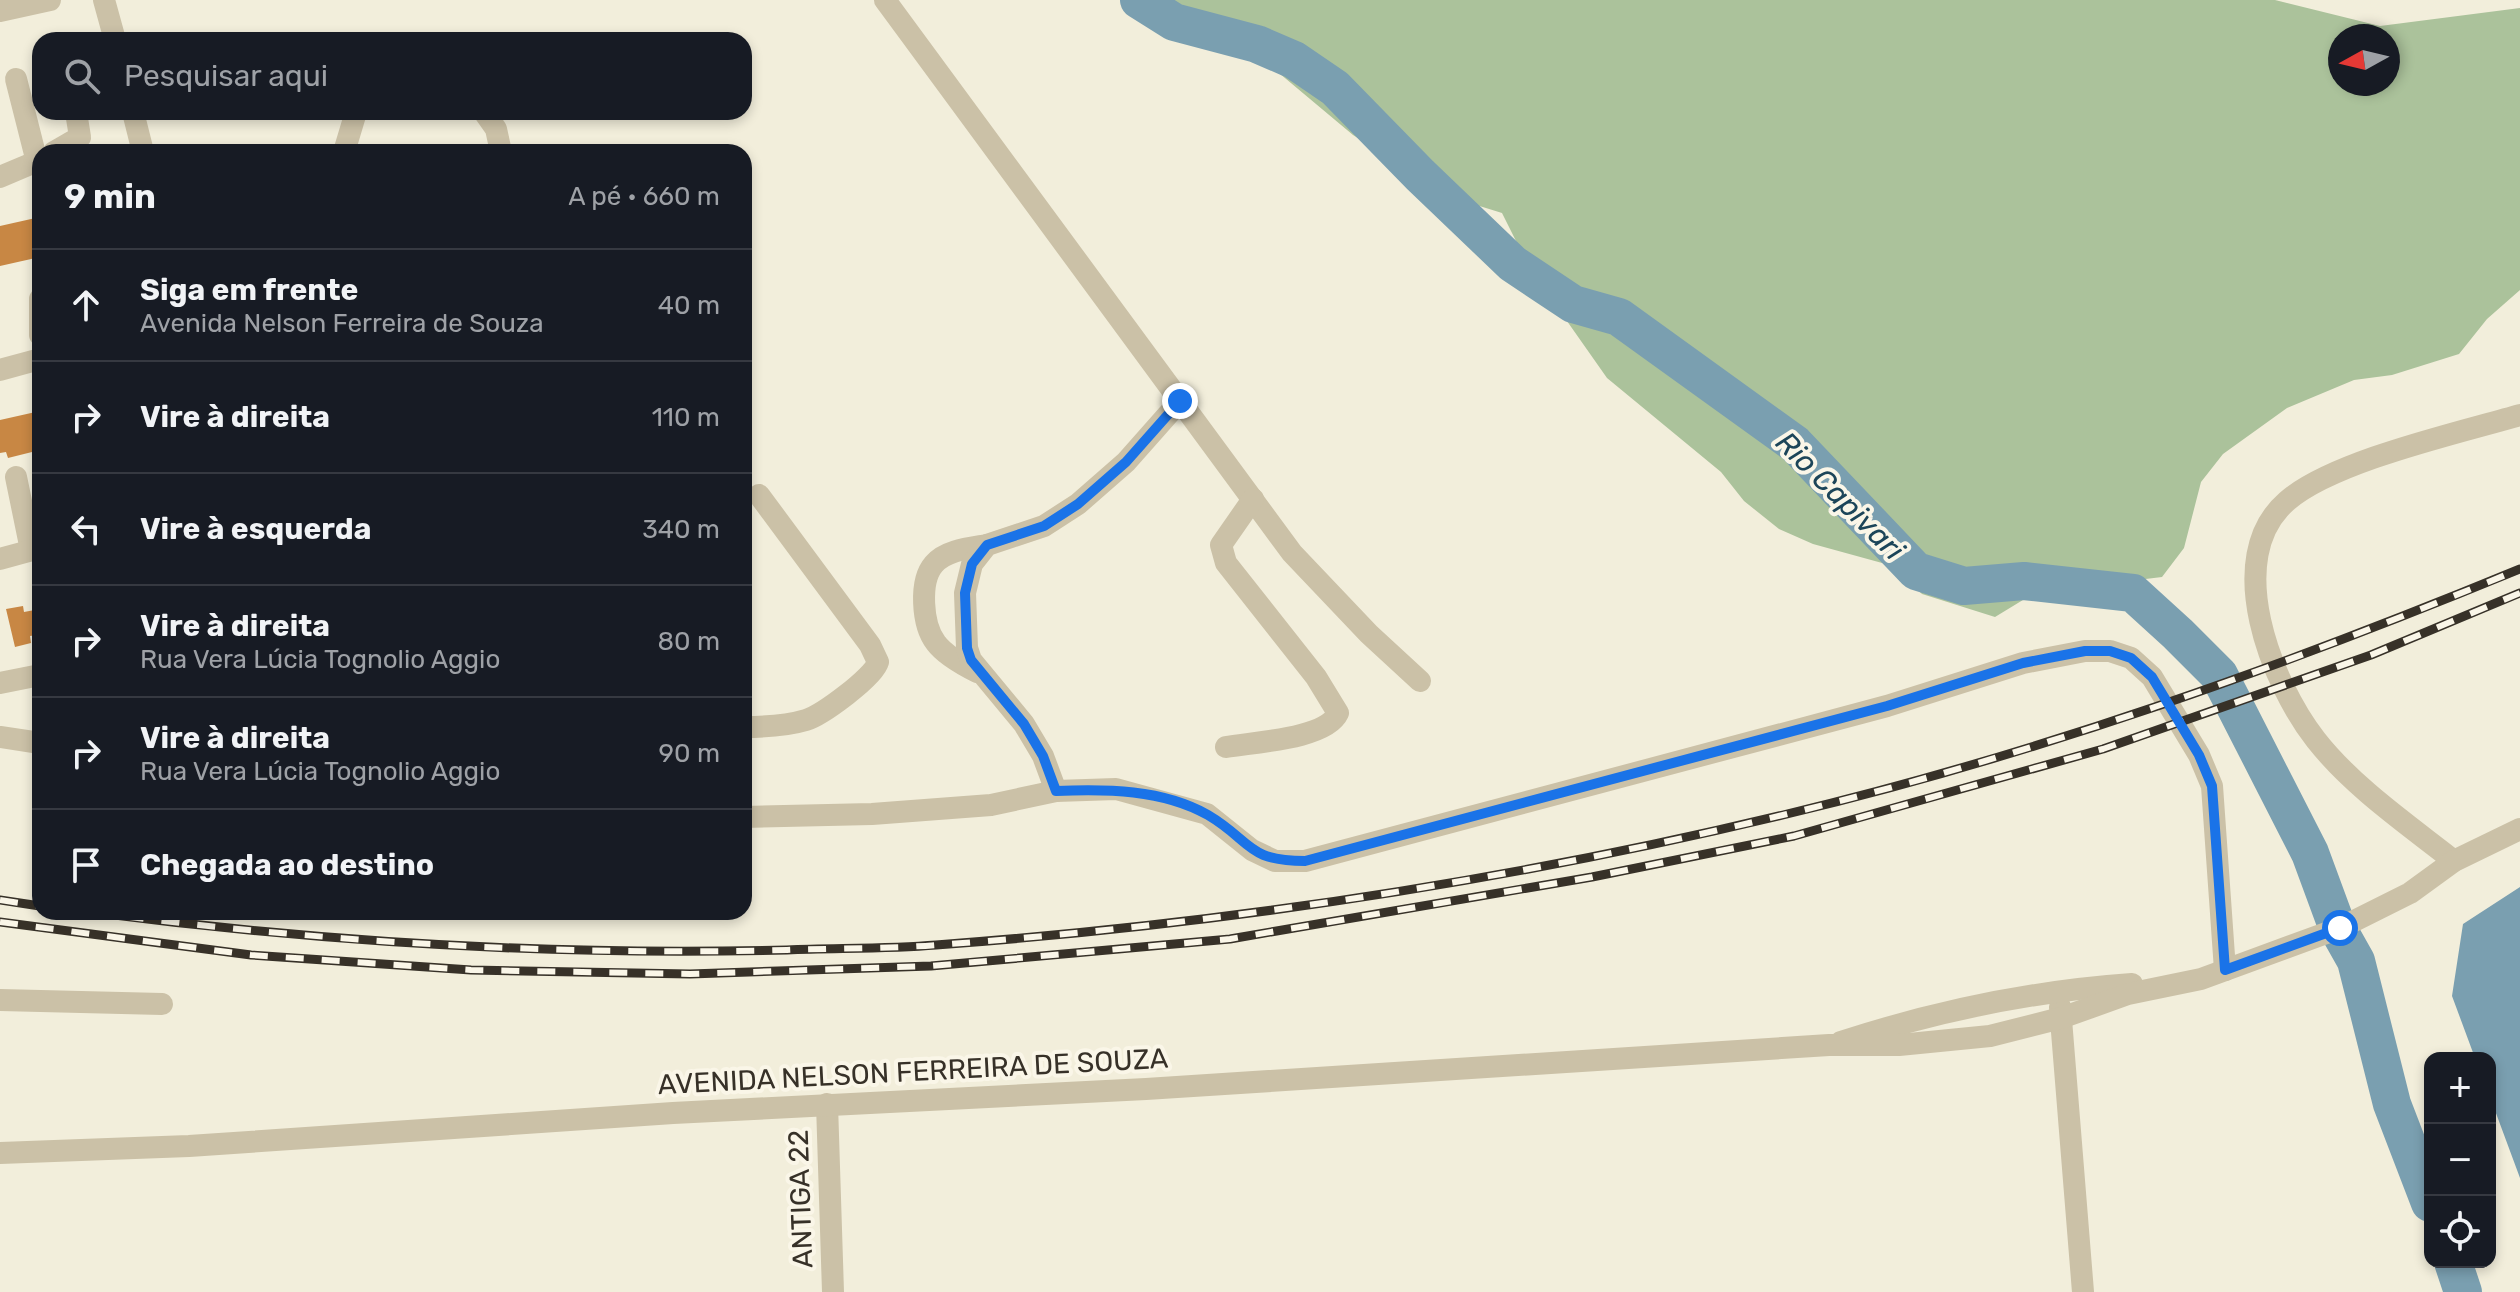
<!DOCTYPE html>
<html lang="pt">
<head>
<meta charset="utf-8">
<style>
  body { margin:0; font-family:Rubik,sans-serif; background:#242831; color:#f1f3f6 }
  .controls { position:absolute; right:24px; bottom:24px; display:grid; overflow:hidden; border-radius:16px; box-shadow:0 4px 12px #0003 }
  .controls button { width:72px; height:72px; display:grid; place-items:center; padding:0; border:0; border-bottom:2px solid #363941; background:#171b24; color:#f1f3f6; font:40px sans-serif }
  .compass { position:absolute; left:2328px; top:24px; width:72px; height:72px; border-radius:50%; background:#171b24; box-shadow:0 4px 12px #0003; rotate:262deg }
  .stop { position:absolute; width:24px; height:24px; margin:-18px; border:6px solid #1a73e8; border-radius:50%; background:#fff }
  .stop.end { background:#1a73e8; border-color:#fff; box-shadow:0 2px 8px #0008 }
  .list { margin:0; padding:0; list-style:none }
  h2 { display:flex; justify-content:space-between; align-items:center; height:104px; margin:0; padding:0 32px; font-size:34px }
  h2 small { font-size:26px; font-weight:400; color:#9ea1a6 }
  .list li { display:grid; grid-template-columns:52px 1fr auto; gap:24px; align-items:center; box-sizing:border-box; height:112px; padding:0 32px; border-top:2px solid #363941 }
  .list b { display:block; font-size:30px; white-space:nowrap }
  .list p { margin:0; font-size:26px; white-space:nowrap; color:#9ea1a6 }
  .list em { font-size:26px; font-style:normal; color:#9ea1a6 }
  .icon { flex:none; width:44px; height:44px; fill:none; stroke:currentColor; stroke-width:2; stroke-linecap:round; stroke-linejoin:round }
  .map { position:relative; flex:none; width:2520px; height:1292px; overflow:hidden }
  .search { position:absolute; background:#171b24; box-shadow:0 4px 12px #0003; left:32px; top:32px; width:720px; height:88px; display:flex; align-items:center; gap:20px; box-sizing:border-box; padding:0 28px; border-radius:24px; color:#9ea1a6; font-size:30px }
  .panel { position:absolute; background:#171b24; box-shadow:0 4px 12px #0003; left:32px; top:144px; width:720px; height:776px; border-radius:24px }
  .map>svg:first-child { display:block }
</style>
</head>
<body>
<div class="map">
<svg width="2520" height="1292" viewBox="0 0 2520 1292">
  <rect width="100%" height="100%" fill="#f2eedb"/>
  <path fill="#abc29b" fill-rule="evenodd" d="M1157 0H2275L2380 26 2520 8V290L2487 319 2459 354 2392 375 2354 380 2287 408 2223 454 2201 482 2184 548 2162 577 2080 587 2056 580 1995 617 1922 594 1893 566 1813 544 1779 529 1744 501 1721 472 1607 378 1529 267 1502 213 1457 199 1422 172 1388 157 1353 135 1267 63 1192 15ZM2388 36V84H2340V36Z"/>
  <polygon fill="#7a9fb0" points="2520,887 2520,1178 2490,1097 2490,1058 2475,1058 2452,996 2463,924"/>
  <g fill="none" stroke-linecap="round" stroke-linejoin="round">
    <g stroke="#7a9fb0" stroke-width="38">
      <polyline points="1139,0 1174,22 1257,44 1294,60 1335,88 1420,175 1513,264 1573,304 1619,317 1795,444 1916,571 1964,586 2024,581 2133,593 2178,634 2219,675 2310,853 2338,929 2356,961 2392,1104 2430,1203"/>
      <polyline points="2453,1262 2463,1292"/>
    </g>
  </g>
  <g fill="#c88744">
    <polygon points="40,217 40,257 0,266 0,226"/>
    <polygon points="40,411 40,450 8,458 6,452 0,453 0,420"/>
    <polygon points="23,606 24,612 40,609 40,627 36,628 37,635 30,636 31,643 15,647 6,609"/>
  </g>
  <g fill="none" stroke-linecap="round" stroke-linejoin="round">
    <g stroke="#cbc1a7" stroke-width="22">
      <polyline points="104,0 115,40"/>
      <polyline points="885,0 1292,553 1369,634 1420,681"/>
      <polyline points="0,11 50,0"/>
      <polyline points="16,79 37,162"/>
      <polyline points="133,112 143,152"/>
      <polyline points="484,112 496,129 501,152"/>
      <polyline points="54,152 80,137 76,112"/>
      <polyline points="344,152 356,112"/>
      <polyline points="0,177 40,160"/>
      <polyline points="40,299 40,335"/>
      <polyline points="0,370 40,359"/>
      <polyline points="16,477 31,550"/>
      <polyline points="0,559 40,548"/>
      <path d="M977 672C963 665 945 655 936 643 922 625 919 581 934 564 946 550 970 548 987 545"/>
      <polyline points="0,683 40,675"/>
      <path d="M744 727C765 727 786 726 806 720 822 715 874 677 878 662L870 645 759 495"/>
      <path d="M1226 747C1254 742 1326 739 1338 713L1316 677 1226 563 1221 545 1253 499"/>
      <polyline points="1056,791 1043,756 1024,724 971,660 967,648 965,593 972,564 987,545 1044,526 1078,504 1126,462 1180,401"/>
      <polyline points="744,817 872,814 991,805 1056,791 1116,789 1207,814 1252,850 1275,861 1305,861 1887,706 2023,663 2085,651 2110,651 2131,658 2152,677 2199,755 2212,786 2225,970"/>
      <path d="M2454 861C2407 824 2353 787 2316 740 2272 684 2221 558 2287 501 2333 461 2458 433 2520 415"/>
      <polyline points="0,1000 162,1004"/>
      <polyline points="2060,1007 2083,1292"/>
      <path d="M1841 1042C1936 1011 2033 991 2132 984"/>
      <polyline points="827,1104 833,1292"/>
      <polyline points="0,1153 189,1146 673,1113 1146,1089 1829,1045 1899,1045 1990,1036 2061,1018 2128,994 2201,979 2340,928 2410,893 2454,861 2520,829"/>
    </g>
    <polyline stroke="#cbc1a7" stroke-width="22" points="0,737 40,743"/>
    <g stroke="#373128" stroke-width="9">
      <g id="rail">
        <polyline points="0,900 40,906"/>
        <path d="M90 912C321 942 553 956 787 950 836 948 887 949 936 945 1222 924 1509 881 1787 814 2038 754 2282 667 2520 569"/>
        <polyline points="0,922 251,955 471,970 690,974 931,966 1230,939 1592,877 1794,836 2103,749 2371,655 2520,593"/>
      </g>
    </g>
    <use href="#rail" stroke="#faf6e8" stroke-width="6" stroke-dasharray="18" stroke-linecap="butt"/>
  </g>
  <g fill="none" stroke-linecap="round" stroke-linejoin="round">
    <path stroke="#1a73e8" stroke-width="10" d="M1180 401 1126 462 1078 504 1044 526 987 545 972 564 965 593 967 648 971 660 1024 724 1043 756 1056 791C1106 789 1162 789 1208 815 1252 841 1246 861 1305 861L1887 706 2023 663 2085 651H2110L2131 658 2152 677 2199 755 2212 786 2225 970 2340 928"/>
  </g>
  <g text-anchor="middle" stroke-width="8" stroke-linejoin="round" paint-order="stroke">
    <g font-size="28" fill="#373128" stroke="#faf6e8">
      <text transform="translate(913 1071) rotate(-3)" y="10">AVENIDA NELSON FERREIRA DE SOUZA</text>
      <text transform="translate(800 1199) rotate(-92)" y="10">ANTIGA 22</text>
    </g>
    <g font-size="30" font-style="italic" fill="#1c4559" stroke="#faf6e8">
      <text transform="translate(1840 496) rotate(45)" y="10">Rio Capivari</text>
    </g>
  </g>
</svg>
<div class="controls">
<button>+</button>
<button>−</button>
<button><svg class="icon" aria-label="locate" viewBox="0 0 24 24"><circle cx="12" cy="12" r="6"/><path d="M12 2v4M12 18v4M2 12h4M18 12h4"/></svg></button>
</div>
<svg class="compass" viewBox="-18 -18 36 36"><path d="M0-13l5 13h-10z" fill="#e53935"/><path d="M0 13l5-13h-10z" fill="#9ea1a6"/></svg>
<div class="stop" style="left:2340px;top:928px"></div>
<div class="stop end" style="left:1180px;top:401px"></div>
<div class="search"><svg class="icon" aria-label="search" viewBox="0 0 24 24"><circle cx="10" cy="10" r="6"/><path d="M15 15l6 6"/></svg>Pesquisar aqui</div>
<section class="panel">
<h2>9 min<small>A pé · 660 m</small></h2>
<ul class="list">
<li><svg class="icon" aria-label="ahead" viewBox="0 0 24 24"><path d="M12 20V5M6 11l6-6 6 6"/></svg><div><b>Siga em frente</b><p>Avenida Nelson Ferreira de Souza</p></div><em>40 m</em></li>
<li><svg class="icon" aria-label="right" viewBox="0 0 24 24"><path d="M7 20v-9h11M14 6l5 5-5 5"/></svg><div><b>Vire à direita</b></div><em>110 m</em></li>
<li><svg class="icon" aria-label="left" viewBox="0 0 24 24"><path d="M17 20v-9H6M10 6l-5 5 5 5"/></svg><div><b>Vire à esquerda</b></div><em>340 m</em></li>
<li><svg class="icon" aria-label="right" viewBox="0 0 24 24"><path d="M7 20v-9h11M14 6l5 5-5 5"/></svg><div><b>Vire à direita</b><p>Rua Vera Lúcia Tognolio Aggio</p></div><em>80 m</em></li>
<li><svg class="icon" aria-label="right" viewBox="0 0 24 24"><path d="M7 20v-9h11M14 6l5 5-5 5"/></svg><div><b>Vire à direita</b><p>Rua Vera Lúcia Tognolio Aggio</p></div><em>90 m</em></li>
<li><svg class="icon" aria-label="arrive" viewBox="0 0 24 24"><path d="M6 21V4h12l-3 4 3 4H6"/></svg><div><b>Chegada ao destino</b></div></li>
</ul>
</section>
</div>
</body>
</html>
